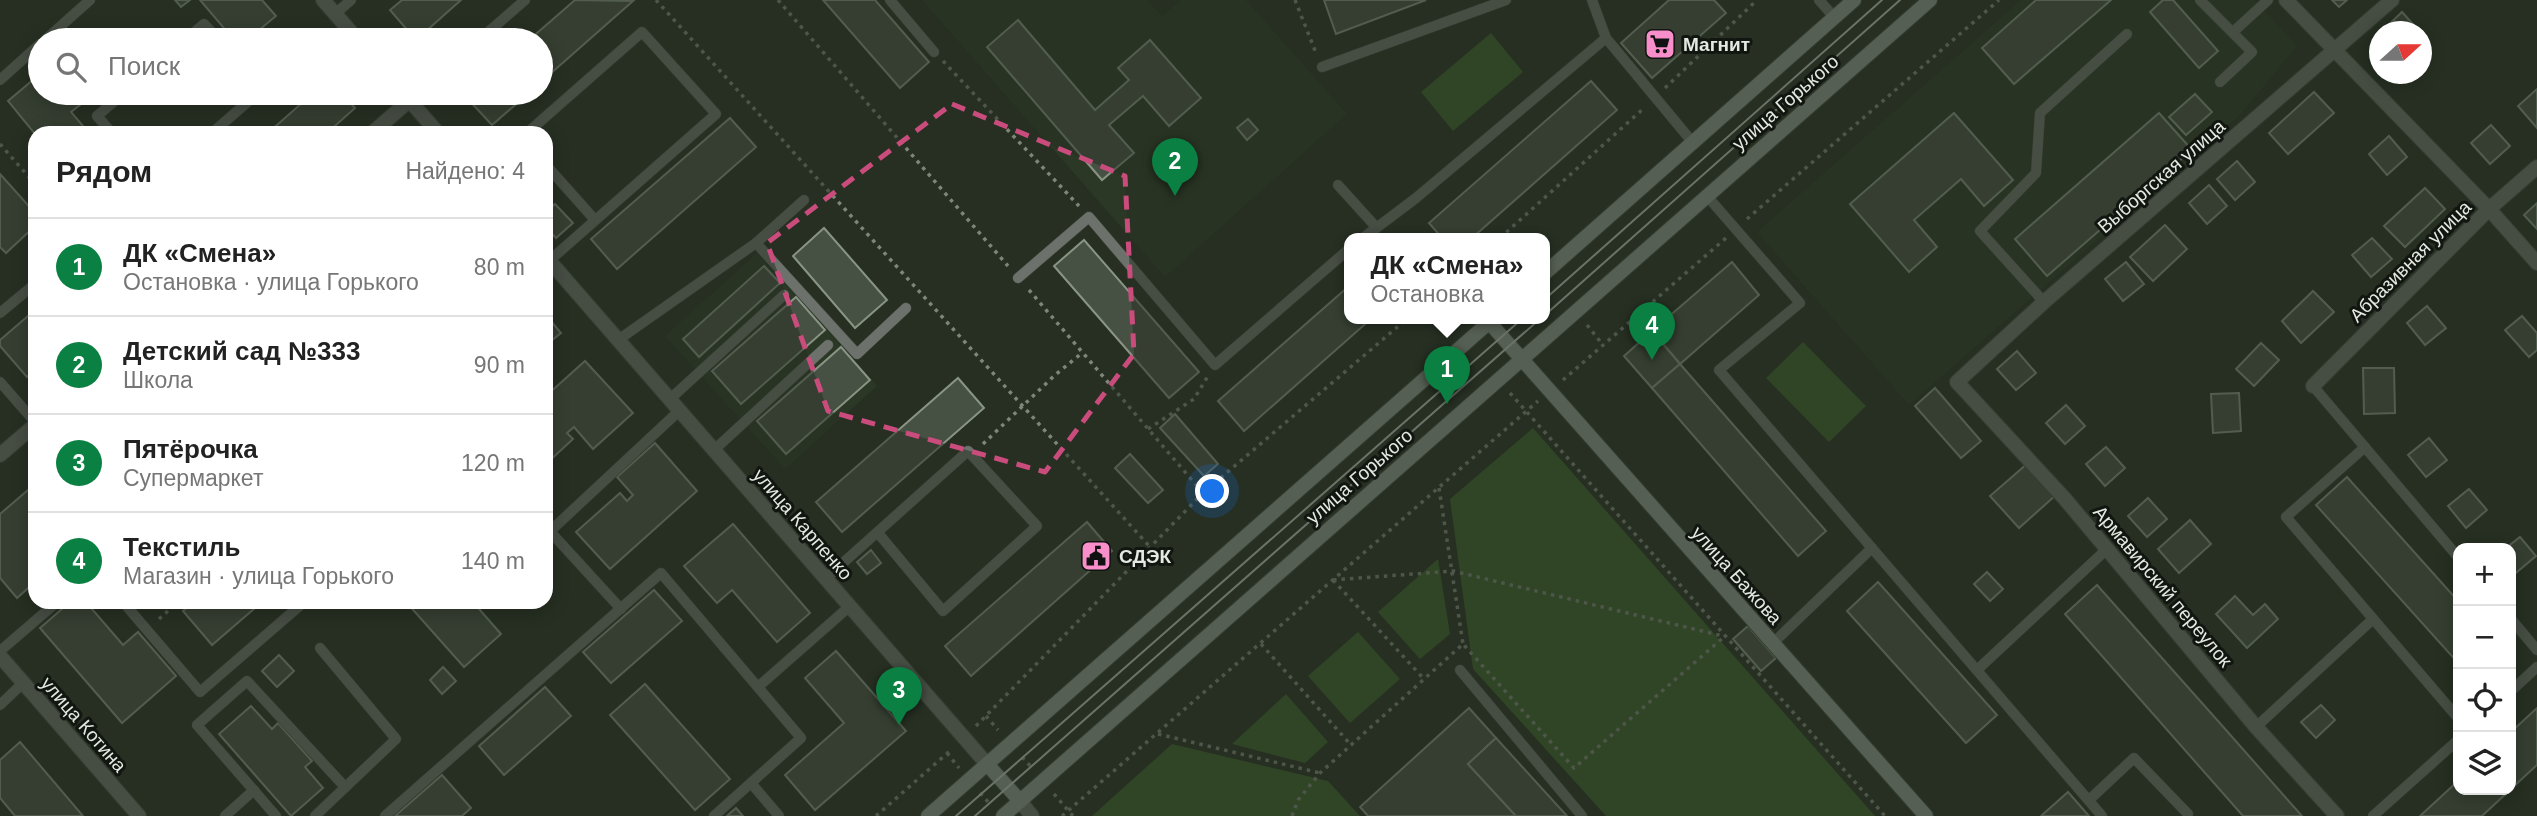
<!DOCTYPE html>
<html lang="ru">
<head>
<meta charset="utf-8">
<style>
  body { margin:0; font-family:Helvetica,sans-serif; background:#f6f6f6; color:#222 }
  .controls { position:absolute; right:21px; bottom:21px; display:grid; overflow:hidden; border-radius:14px; box-shadow:0 4px 18px #0003 }
  .controls button { width:63px; height:63px; display:grid; place-items:center; padding:0; border:0; border-bottom:2px solid #e0e0e0; background:#fff; color:#222; font:35px sans-serif }
  .compass { position:absolute; left:2369px; top:21px; width:63px; height:63px; border-radius:50%; background:#fff; box-shadow:0 4px 18px #0003; rotate:69deg }
  .you { position:absolute; left:1213px; top:492px; width:24px; height:24px; margin:-18px; border:5px solid #fff; border-radius:50%; background:#1a73e8; box-shadow:0 0 0 10px #1a73e833 }
  .badge { display:grid; place-items:center; width:46px; height:46px; border-radius:50%; background:#0b8043; color:#fff; font-size:23px; font-weight:700 }
  .pin { position:absolute; translate:-50% -58px; filter:drop-shadow(0 2px 4px #0008) }
  .pin::after { content:''; position:absolute; top:37px; width:24px; height:21px; background:inherit; clip-path:polygon(0 0,100% 0,50% 100%) }
  .popup { position:absolute; left:1344px; top:233px; width:206px; height:91px; box-sizing:border-box; display:grid; place-content:center; border-radius:14px; background:#fff; filter:drop-shadow(0 2px 5px #0005); font-size:23px; white-space:nowrap; color:#767676 }
  .popup b { font-size:26px; color:#222 }
  .popup::after { content:''; position:absolute; left:50%; top:100%; margin-left:-14px; border:14px solid transparent; border-top-color:#fff }
  .list { margin:0; padding:0; list-style:none }
  h2 { display:flex; justify-content:space-between; align-items:center; height:91px; margin:0; padding:0 28px; font-size:30px }
  h2 small { font-size:23px; font-weight:400; color:#767676 }
  .list li { display:grid; grid-template-columns:46px 1fr auto; gap:21px; align-items:center; box-sizing:border-box; height:98px; padding:0 28px; border-top:2px solid #e0e0e0 }
  .list b { display:block; font-size:26px; white-space:nowrap }
  .list p { margin:0; font-size:23px; white-space:nowrap; color:#767676 }
  .list em { font-size:23px; font-style:normal; color:#767676 }
  .icon { flex:none; width:38px; height:38px; fill:none; stroke:currentColor; stroke-width:2; stroke-linecap:round; stroke-linejoin:round }
  .map { position:relative; flex:none; width:2537px; height:816px; overflow:hidden }
  .search { position:absolute; background:#fff; box-shadow:0 4px 18px #0003; left:28px; top:28px; width:525px; height:77px; display:flex; align-items:center; gap:18px; box-sizing:border-box; padding:0 24px; border-radius:38px; color:#767676; font-size:26px }
  .panel { position:absolute; background:#fff; box-shadow:0 4px 18px #0003; left:28px; top:126px; width:525px; height:483px; border-radius:21px }
  .map>svg:first-child { display:block }
</style>
</head>
<body>
<div class="map">
<svg width="2537" height="816" viewBox="0 0 2537 816">
  <rect width="100%" height="100%" fill="#262f22"/>
  <g fill="#2b3825">
    <polygon points="922,0 1147,0 1162,16 1181,0 1246,0 1347,114 1165,277"/>
    <polygon points="2021,0 2255,0 2297,46 2239,116 1909,405 1757,232"/>
    <polygon points="757,253 877,386 785,469 665,336"/>
  </g>
  <g fill="#3a6028">
    <polygon points="1491,33 1523,72 1453,131 1421,92"/>
    <polygon points="1803,342 1866,406 1829,442 1766,378"/>
    <polygon points="1533,428 1875,816 1606,816 1473,669 1450,499"/>
    <polygon points="1438,559 1450,634 1420,659 1378,612"/>
    <polygon points="1358,632 1400,679 1350,723 1308,676"/>
    <polygon points="1286,694 1328,742 1305,763 1232,744"/>
    <polygon points="1172,744 1328,781 1360,816 1092,816"/>
  </g>
  <g fill="#475143" stroke="#899485" stroke-width="2">
    <polygon points="175,0 190,0 181,7"/>
    <polygon points="200,0 262,0 276,16 247,40 234,40"/>
    <polygon points="402,0 461,0 416,40 390,10"/>
    <polygon points="575,0 633,1 541,82 541,40 529,40"/>
    <polygon points="823,0 875,0 929,62 900,88"/>
    <polygon points="1324,0 1426,0 1336,34"/>
    <polygon points="1669,0 1714,0 1726,13 1652,78 1621,43"/>
    <polygon points="2036,0 2111,0 2014,84 1982,48"/>
    <polygon points="2163,0 2173,0 2218,51 2199,68 2150,12"/>
    <polygon points="2332,0 2347,0 2339,7"/>
    <polygon points="2402,12 2420,32 2381,32"/>
    <polygon points="1018,20 1095,110 1129,80 1118,68 1150,40 1201,98 1169,126 1143,96 1109,125 1134,153 1102,180 987,47"/>
    <polygon points="40,74 40,93 79,93 85,101 71,112 89,133 35,134 8,101"/>
    <polygon points="1591,81 1617,110 1472,238 1442,238 1429,223"/>
    <polygon points="2537,89 2537,128 2518,106"/>
    <polygon points="2314,92 2334,113 2288,154 2269,133"/>
    <polygon points="295,93 341,93 355,108 327,133 268,133 303,102"/>
    <polygon points="469,93 529,93 492,125 465,96"/>
    <polygon points="2195,94 2212,112 2186,135 2169,117"/>
    <polygon points="1954,113 2013,180 1984,206 1961,179 1914,220 1937,247 1909,272 1850,204"/>
    <polygon points="2159,113 2192,150 2047,276 2015,239"/>
    <polygon points="730,118 756,147 617,269 591,239"/>
    <polygon points="1248,119 1258,130 1247,140 1237,128"/>
    <polygon points="2491,125 2510,146 2490,164 2471,143"/>
    <polygon points="2389,136 2407,157 2387,175 2369,154"/>
    <polygon points="2237,161 2255,182 2235,200 2217,179"/>
    <polygon points="0,174 35,213 35,226 6,253 0,247"/>
    <polygon points="2209,185 2227,206 2207,224 2189,203"/>
    <polygon points="2425,188 2445,209 2405,247 2384,226"/>
    <polygon points="2537,203 2537,229 2524,215"/>
    <polygon points="555,204 573,223 556,238 546,227 546,212"/>
    <polygon points="2165,225 2187,249 2153,281 2130,257"/>
    <polygon points="824,228 887,300 855,328 793,256"/>
    <polygon points="2372,238 2392,259 2371,277 2352,255"/>
    <polygon points="1084,240 1199,372 1169,398 1054,266"/>
    <polygon points="1732,262 1759,295 1680,364 1652,331"/>
    <polygon points="2126,262 2144,284 2123,301 2105,279"/>
    <polygon points="764,266 780,283 699,357 683,339"/>
    <polygon points="1349,286 1349,318 1372,318 1244,431 1218,401"/>
    <polygon points="2313,291 2334,312 2301,343 2282,321"/>
    <polygon points="796,297 825,330 741,404 712,371"/>
    <polygon points="2427,306 2446,328 2425,345 2407,323"/>
    <polygon points="35,310 35,370 27,377 0,346 0,340"/>
    <polygon points="546,315 561,333 546,345"/>
    <polygon points="2522,316 2537,333 2537,350 2529,357 2505,330"/>
    <polygon points="1652,331 1680,364 1652,388 1624,356"/>
    <polygon points="2261,343 2279,360 2254,386 2236,369"/>
    <polygon points="841,347 870,380 786,454 757,421"/>
    <polygon points="2017,351 2036,373 2016,390 1997,369"/>
    <polygon points="585,361 633,413 593,449 574,427 567,433 573,439 546,464 546,396"/>
    <polygon points="1680,364 1826,531 1798,556 1652,388"/>
    <polygon points="2363,368 2394,368 2395,413 2364,414"/>
    <polygon points="958,378 984,408 842,532 816,502"/>
    <polygon points="1935,388 1981,441 1961,458 1915,406"/>
    <polygon points="2239,393 2241,431 2213,433 2211,394"/>
    <polygon points="2066,405 2085,426 2065,444 2046,423"/>
    <polygon points="1175,414 1218,464 1204,476 1160,428"/>
    <polygon points="2429,438 2447,460 2426,477 2408,455"/>
    <polygon points="655,443 697,491 610,569 576,532 620,493 627,501 633,495 617,477"/>
    <polygon points="2106,447 2125,468 2105,486 2086,464"/>
    <polygon points="1130,454 1163,490 1148,503 1115,468"/>
    <polygon points="2028,463 2056,495 2019,528 1990,496"/>
    <polygon points="2347,477 2458,601 2458,663 2316,505"/>
    <polygon points="35,484 35,582 17,598 0,578 0,514"/>
    <polygon points="2469,489 2487,510 2466,528 2448,506"/>
    <polygon points="2148,498 2167,519 2147,537 2128,516"/>
    <polygon points="2190,520 2211,544 2179,573 2158,549"/>
    <polygon points="1087,522 1112,551 971,676 945,646"/>
    <polygon points="733,524 810,613 777,642 732,590 717,603 684,566"/>
    <polygon points="2520,537 2536,556 2511,577 2511,548 2506,548"/>
    <polygon points="871,550 881,563 867,574 857,562"/>
    <polygon points="1987,572 2003,589 1990,601 1974,584"/>
    <polygon points="1878,582 1997,715 1966,743 1847,611"/>
    <polygon points="2097,585 2218,721 2302,816 2243,816 2065,614"/>
    <polygon points="654,590 682,621 611,683 583,652"/>
    <polygon points="2235,596 2253,615 2265,604 2278,619 2247,648 2216,614"/>
    <polygon points="70,602 86,602 123,645 138,632 176,676 122,723 40,628"/>
    <polygon points="193,602 262,602 212,645 183,611"/>
    <polygon points="406,602 473,602 501,634 464,667"/>
    <polygon points="1748,626 1776,658 1761,671 1733,639"/>
    <polygon points="836,651 906,731 815,810 785,775 844,723 805,678"/>
    <polygon points="279,655 294,671 277,687 262,671"/>
    <polygon points="443,667 456,681 442,694 430,680"/>
    <polygon points="645,684 730,779 695,810 610,715"/>
    <polygon points="545,687 571,716 504,775 479,746"/>
    <polygon points="2321,705 2335,720 2316,738 2301,722"/>
    <polygon points="251,706 272,729 278,723 312,761 305,767 323,788 291,816 219,734"/>
    <polygon points="1469,708 1496,738 1468,764 1516,816 1368,816 1360,807"/>
    <polygon points="2537,708 2537,765 2511,789 2511,732"/>
    <polygon points="1496,738 1567,816 1516,816 1468,764"/>
    <polygon points="20,742 83,816 15,816 0,798 0,760"/>
    <polygon points="442,775 471,808 462,816 395,816"/>
    <polygon points="2458,781 2458,790 2510,790 2482,816 2420,816"/>
    <polygon points="2068,792 2089,816 2041,816"/>
    <polygon points="736,808 743,816 727,816"/>
  </g>
  <g fill="none" stroke-linecap="round" stroke-linejoin="round">
    <g stroke="#444d41" stroke-width="11">
      <g id="lane">
        <polyline points="890,0 934,52"/>
        <polyline points="1592,0 1606,38 1694,144"/>
        <polyline points="1819,0 1834,17"/>
        <polyline points="2200,0 2252,52 2220,82"/>
        <polyline points="335,14 351,0"/>
        <polyline points="2233,32 2268,0"/>
        <polyline points="45,40 90,0"/>
        <polyline points="185,40 204,24 219,40"/>
        <polyline points="479,40 525,0"/>
        <polyline points="1322,67 1506,0"/>
        <polyline points="0,80 40,44"/>
        <polyline points="112,133 97,116 124,93"/>
        <polyline points="212,133 258,93"/>
        <polyline points="527,133 642,32 716,114 549,261"/>
        <polyline points="546,165 595,220"/>
        <polyline points="1338,185 1376,227"/>
        <polyline points="1707,196 1800,303 1719,370 2102,816"/>
        <polyline points="1363,238 1416,198 1606,38"/>
        <polyline points="756,243 857,354 906,308"/>
        <polyline points="1018,278 1089,217 1215,365 1349,249"/>
        <polyline points="2044,302 1980,231 2036,173 2040,113 2127,34"/>
        <polyline points="0,313 35,284"/>
        <polyline points="618,340 756,243 804,200"/>
        <polyline points="0,382 35,422"/>
        <polyline points="2313,386 2458,557"/>
        <polyline points="670,399 784,295"/>
        <polyline points="2365,447 2286,517 2458,718"/>
        <polyline points="714,450 828,345"/>
        <polyline points="546,527 621,609"/>
        <polyline points="546,535 679,411"/>
        <polyline points="825,579 968,451 1037,526 943,611 878,533"/>
        <polyline points="123,602 200,692 304,602"/>
        <polyline points="2511,619 2537,650"/>
        <polyline points="1772,644 1872,548"/>
        <polyline points="0,651 57,602"/>
        <polyline points="1460,670 1582,816"/>
        <polyline points="1977,670 2107,549"/>
        <polyline points="759,686 850,606"/>
        <polyline points="2511,691 2537,667"/>
        <polyline points="0,705 23,683"/>
        <polyline points="2256,727 2373,619"/>
        <polyline points="751,783 779,816"/>
        <polyline points="2089,800 2134,758 2188,814"/>
        <polyline points="225,816 254,790"/>
        <polyline points="276,816 197,725 247,681 345,787"/>
        <polyline points="315,816 396,739 320,648"/>
        <polyline points="385,816 661,573 801,738 714,816"/>
        <polyline points="2373,816 2458,740"/>
      </g>
    </g>
    <g stroke="#444d41" stroke-width="16">
      <g id="street">
        <polyline points="323,0 358,40"/>
        <polyline points="2286,0 2489,209 2537,263"/>
        <polyline points="403,93 438,133"/>
        <polyline points="372,133 410,100"/>
        <polyline points="546,257 987,764"/>
        <polyline points="2313,386 2489,209 2537,167"/>
        <polyline points="0,455 35,425"/>
        <polyline points="0,656 139,816"/>
        <polyline points="1020,801 1032,816"/>
        <polyline points="2337,816 2256,727 2065,499 1957,382 2044,302 2392,0"/>
      </g>
    </g>
    <g stroke="#444d41" stroke-width="16">
      <g id="secondary">
        <polyline points="1545,273 1854,0"/>
        <polyline points="1489,322 1926,816"/>
        <polyline points="987,764 1020,801"/>
        <polyline points="928,816 1494,318"/>
        <polyline points="1003,816 1930,0"/>
      </g>
    </g>
    <g stroke="#7e867b" stroke-width="3.5" stroke-dasharray="3.5 5" stroke-linecap="butt">
      <polyline points="656,0 1150,547"/>
      <polyline points="778,0 1008,266"/>
      <polyline points="1295,0 1316,53"/>
      <polyline points="943,61 1079,206"/>
      <polyline points="1665,88 1757,0"/>
      <polyline points="0,144 35,184"/>
      <polyline points="1747,219 1999,0"/>
      <polyline points="1500,238 1644,108"/>
      <polyline points="1029,290 1203,493"/>
      <polyline points="1445,318 1454,329"/>
      <polyline points="1587,325 1603,345"/>
      <polyline points="1563,380 1726,238"/>
      <polyline points="1510,393 1885,816"/>
      <polyline points="1148,429 1194,399 1208,376"/>
      <polyline points="983,444 1055,375 1082,353"/>
      <polyline points="1439,488 1463,644"/>
      <polyline points="1333,580 1453,571 1723,636"/>
      <polyline points="1333,580 1424,679"/>
      <polyline points="159,619 178,602"/>
      <polyline points="1261,644 1351,745"/>
      <polyline points="986,716 998,730"/>
      <polyline points="976,726 1203,493 1408,318"/>
      <polyline points="1158,734 1320,773"/>
      <polyline points="947,753 959,768"/>
      <polyline points="1022,757 1033,769"/>
      <polyline points="980,793 991,805"/>
      <polyline points="1054,794 1073,816"/>
      <polyline points="876,816 951,750"/>
      <polyline points="1062,816 1538,401"/>
      <polyline points="1292,816 1298,800 1320,773 1463,644 1574,768 1725,636"/>
    </g>
    <use href="#lane" stroke="#6d716b" stroke-width="10"/>
    <use href="#street" stroke="#6d716b" stroke-width="14"/>
    <use href="#secondary" stroke="#91998e" stroke-width="14"/>
    <g stroke="#bfc5bc" stroke-width="2">
      <polyline points="1545,299 1882,0"/>
      <polyline points="1545,315 1900,0"/>
      <polyline points="956,816 1523,318"/>
      <polyline points="975,816 1541,318"/>
    </g>
  </g>
  <path d="M0 0H2537V816H0ZM952 104 1125 176 1134 354 1045 472 828 411 767 243Z" fill="#262f22" fill-opacity=".55" fill-rule="evenodd"/>
  <path fill="none" stroke="#ca4c7c" stroke-width="5" stroke-dasharray="14 9" stroke-linejoin="round" d="M952 104 1125 176 1134 354 1045 472 828 411 767 243Z"/>
  <defs>
    <g id="supermarket-square" transform="scale(1.575)"><rect x="-9" y="-9" width="18" height="18" rx="4" fill="#f98fca" stroke="#121610"/><path d="M-6-5.5h2.5l.6 2H6L4.5 2H-2.5L-4.4-4H-6ZM-1.5 3.2a1.3 1.3 0 1 0 .1 0ZM3 3.2a1.3 1.3 0 1 0 .1 0Z" fill="#111"/></g>
    <g id="civic-square" transform="scale(1.575)"><rect x="-9" y="-9" width="18" height="18" rx="4" fill="#f98fca" stroke="#121610"/><path d="M-.6-6.5H3V-4.5H.6V-3L4-1V1h2V6H-6V1h2V-1L-.6-3ZM-1.2 2.5V6h2.4V2.5Z" fill="#111"/></g>
  </defs>
  <g fill-rule="evenodd">
    <use href="#supermarket-square" x="1660" y="44"/>
    <use href="#civic-square" x="1096" y="556"/>
  </g>
  <g text-anchor="middle" stroke-width="6" stroke-linejoin="round" paint-order="stroke">
    <g font-size="19" font-weight="bold" fill="#e4eae1" stroke="#121610" text-anchor="start">
      <text x="1683" y="51">Магнит</text>
      <text x="1119" y="563">СДЭК</text>
    </g>
    <g font-size="19" fill="#e4eae1" stroke="#121610">
      <text transform="translate(1785 102) rotate(-41)" y="7">улица Горького</text>
      <text transform="translate(2161 176) rotate(-41)" y="7">Выборгская улица</text>
      <text transform="translate(2410 261) rotate(-45)" y="7">Абразивная улица</text>
      <text transform="translate(1359 476) rotate(-41)" y="7">улица Горького</text>
      <text transform="translate(803 524) rotate(49)" y="7">улица Карпенко</text>
      <text transform="translate(1737 575) rotate(48)" y="7">улица Бажова</text>
      <text transform="translate(2163 586) rotate(50)" y="7">Армавирский переулок</text>
      <text transform="translate(84 724) rotate(49)" y="7">улица Котина</text>
    </g>
  </g>
</svg>
<div class="controls">
<button>+</button>
<button>−</button>
<button><svg class="icon" aria-label="locate" viewBox="0 0 24 24"><circle cx="12" cy="12" r="6"/><path d="M12 2v4M12 18v4M2 12h4M18 12h4"/></svg></button>
<button><svg class="icon" aria-label="layers" viewBox="0 0 24 24"><path d="M12 4l9 5-9 5-9-5zM3 14l9 5 9-5"/></svg></button>
</div>
<svg class="compass" viewBox="-18 -18 36 36"><path d="M0-13l5 13h-10z" fill="#e53935"/><path d="M0 13l5-13h-10z" fill="#767676"/></svg>
<div class="you"></div>
<div class="pin badge" style="left:1447px;top:404px">1</div>
<div class="popup"><b>ДК «Смена»</b>Остановка</div>
<div class="pin badge" style="left:1175px;top:196px">2</div>
<div class="pin badge" style="left:899px;top:725px">3</div>
<div class="pin badge" style="left:1652px;top:360px">4</div>
<div class="search"><svg class="icon" aria-label="search" viewBox="0 0 24 24"><circle cx="10" cy="10" r="6"/><path d="M15 15l6 6"/></svg>Поиск</div>
<section class="panel">
<h2>Рядом<small>Найдено: 4</small></h2>
<ul class="list">
<li><span class="badge">1</span><div><b>ДК «Смена»</b><p>Остановка · улица Горького</p></div><em>80 m</em></li>
<li><span class="badge">2</span><div><b>Детский сад №333</b><p>Школа</p></div><em>90 m</em></li>
<li><span class="badge">3</span><div><b>Пятёрочка</b><p>Супермаркет</p></div><em>120 m</em></li>
<li><span class="badge">4</span><div><b>Текстиль</b><p>Магазин · улица Горького</p></div><em>140 m</em></li>
</ul>
</section>
</div>
</body>
</html>
